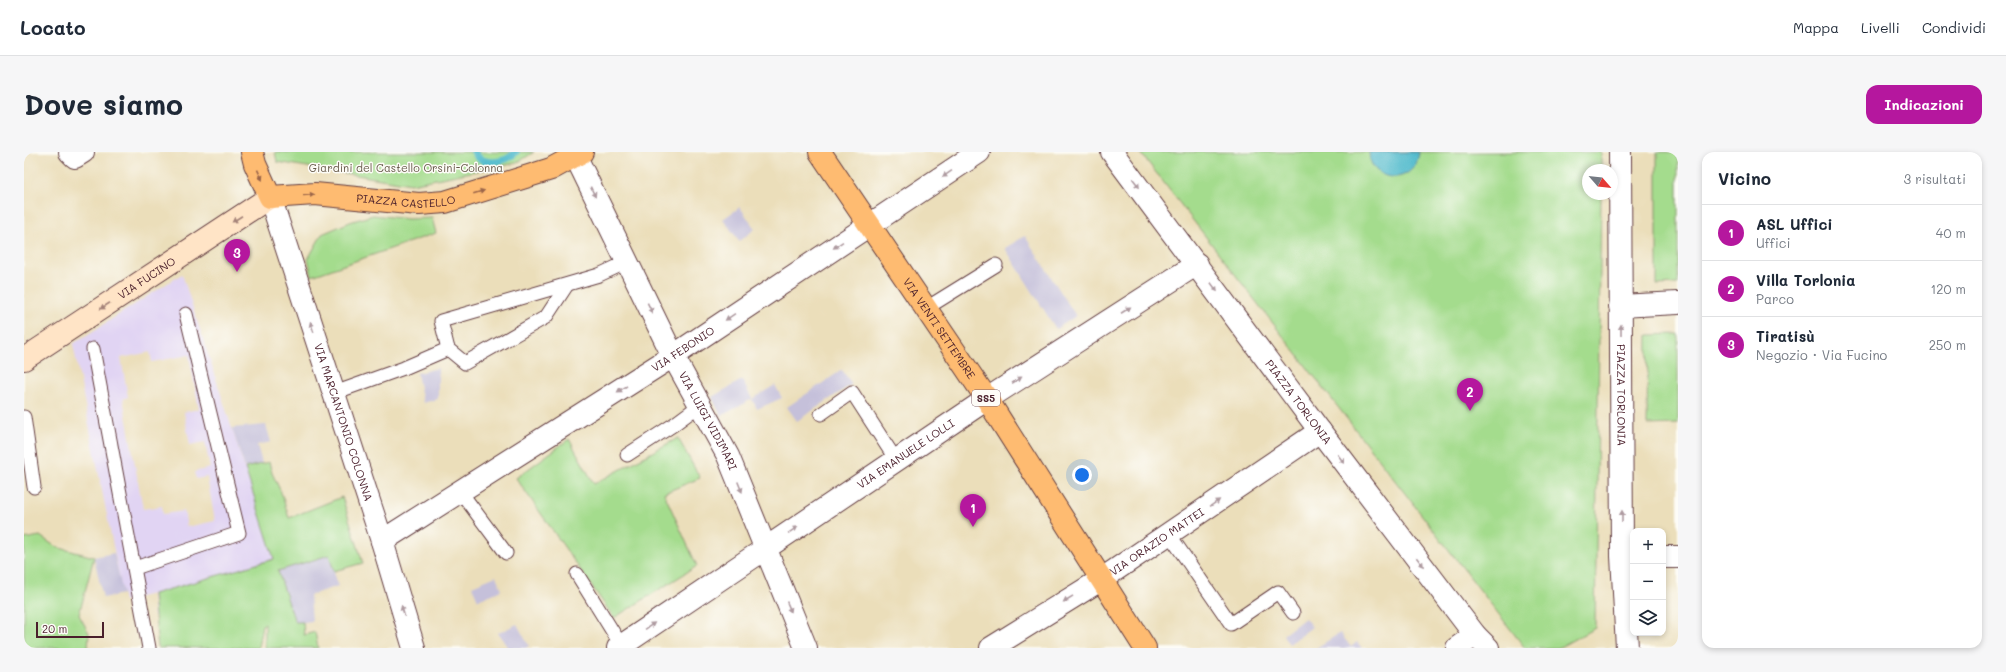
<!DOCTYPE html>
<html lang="it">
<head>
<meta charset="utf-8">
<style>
  body { margin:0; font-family:Mali,sans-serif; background:#f6f6f7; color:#1f2937 }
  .controls { position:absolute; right:12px; bottom:12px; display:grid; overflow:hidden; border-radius:8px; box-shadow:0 2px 6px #0003 }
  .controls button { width:36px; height:36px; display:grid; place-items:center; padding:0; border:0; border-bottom:1px solid #e0e1e3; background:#fff; color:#1f2937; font:20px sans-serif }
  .compass { position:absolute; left:1558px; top:12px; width:36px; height:36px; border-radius:50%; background:#fff; box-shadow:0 2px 6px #0003; rotate:118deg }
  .scale { position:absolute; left:12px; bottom:10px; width:68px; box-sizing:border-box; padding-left:4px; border:2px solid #4a1f2b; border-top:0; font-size:11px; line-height:14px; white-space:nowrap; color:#4a1f2b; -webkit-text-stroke:3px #fdfcf7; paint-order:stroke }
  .you { position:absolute; left:1058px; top:323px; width:14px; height:14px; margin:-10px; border:3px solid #fff; border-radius:50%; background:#1a73e8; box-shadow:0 0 0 6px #1a73e833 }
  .badge { display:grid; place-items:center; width:26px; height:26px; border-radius:50%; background:#b5179e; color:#fff; font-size:13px; font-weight:700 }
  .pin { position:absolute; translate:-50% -33px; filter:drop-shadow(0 1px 2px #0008) }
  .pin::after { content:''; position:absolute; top:21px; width:14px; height:12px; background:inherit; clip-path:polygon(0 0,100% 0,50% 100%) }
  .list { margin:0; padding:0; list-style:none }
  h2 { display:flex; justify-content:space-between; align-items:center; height:52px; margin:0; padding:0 16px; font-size:17px }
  h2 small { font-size:13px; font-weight:400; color:#747a83 }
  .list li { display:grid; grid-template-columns:26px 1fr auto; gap:12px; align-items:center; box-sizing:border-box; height:56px; padding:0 16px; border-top:1px solid #e0e1e3 }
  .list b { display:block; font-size:15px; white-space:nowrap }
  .list p { margin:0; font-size:13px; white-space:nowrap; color:#747a83 }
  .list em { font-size:13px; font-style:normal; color:#747a83 }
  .icon { flex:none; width:22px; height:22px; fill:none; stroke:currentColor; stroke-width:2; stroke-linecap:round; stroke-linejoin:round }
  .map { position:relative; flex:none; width:1654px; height:496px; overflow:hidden; border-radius:12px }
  header { display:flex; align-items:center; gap:24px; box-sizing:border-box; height:56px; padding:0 20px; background:#fff; border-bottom:1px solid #e0e1e3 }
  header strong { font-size:19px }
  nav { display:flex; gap:22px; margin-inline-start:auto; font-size:14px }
  .intro { display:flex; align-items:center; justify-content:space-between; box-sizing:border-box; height:96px; padding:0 24px }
  h1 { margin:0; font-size:28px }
  .button { padding:10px 18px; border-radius:12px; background:#b5179e; color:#fff; font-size:14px; font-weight:700 }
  main { display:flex; gap:24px; padding:0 24px }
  aside { flex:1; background:#fff; border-radius:12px; box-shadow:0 2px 6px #0003 }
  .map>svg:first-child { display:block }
</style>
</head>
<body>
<header>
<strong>Locato</strong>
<nav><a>Mappa</a><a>Livelli</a><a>Condividi</a></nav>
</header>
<div class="intro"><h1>Dove siamo</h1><a class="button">Indicazioni</a></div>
<main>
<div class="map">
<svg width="1654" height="496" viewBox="0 0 1654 496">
  <rect width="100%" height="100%" fill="#fdfcf7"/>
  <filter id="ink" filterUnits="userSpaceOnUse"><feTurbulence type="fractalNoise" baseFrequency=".025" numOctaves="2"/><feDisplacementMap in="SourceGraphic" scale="8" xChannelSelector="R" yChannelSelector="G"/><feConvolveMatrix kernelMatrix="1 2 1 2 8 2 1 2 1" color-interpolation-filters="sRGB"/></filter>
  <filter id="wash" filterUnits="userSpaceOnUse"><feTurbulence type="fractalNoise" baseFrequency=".012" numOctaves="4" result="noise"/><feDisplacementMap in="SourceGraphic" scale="16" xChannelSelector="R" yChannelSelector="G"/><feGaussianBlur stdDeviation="0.9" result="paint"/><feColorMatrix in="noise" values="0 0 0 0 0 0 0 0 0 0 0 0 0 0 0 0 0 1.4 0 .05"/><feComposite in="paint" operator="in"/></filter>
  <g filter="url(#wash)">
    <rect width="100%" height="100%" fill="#ebdeba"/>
    <path fill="#e1d4f3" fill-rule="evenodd" d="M158 122 269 465H130L128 442 100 449 49 192ZM126 200 128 210 165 203 175 257 160 260 166 293 181 290 186 316 170 320 172 327 183 325 191 369 163 375 160 359 139 362 138 354 119 357 99 247 104 245 97 206Z"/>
    <g fill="#c5c0da">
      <polygon points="716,55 731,77 715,89 699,67"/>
      <polygon points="1001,84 1052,164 1032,177 981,96"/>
      <polygon points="414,216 414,247 399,251 393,221"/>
      <polygon points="818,218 828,232 773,269 763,255"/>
      <polygon points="718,228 728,247 751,233 758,246 733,257 728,247 697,264 688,245"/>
      <polygon points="242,273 247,290 233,293 238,311 221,316 208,276"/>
      <polygon points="90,401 99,442 79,446 70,405"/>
      <polygon points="305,403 314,434 286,443 288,469 271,471 254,419"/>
      <polygon points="472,424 478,438 454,448 448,434"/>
      <polygon points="1281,466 1288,475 1265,492 1259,483"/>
      <polygon points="493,472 505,494 501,496 484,496 474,481"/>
      <polygon points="1316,481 1327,495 1333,490 1338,496 1292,496"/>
    </g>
    <g fill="#a4dc8d" stroke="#777e5c">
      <polygon points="251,0 510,0 493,11 387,32 253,10"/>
      <polygon points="1116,0 1577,0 1577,18 1564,18 1564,42 1577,42 1571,476 1534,496 1501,496"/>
      <polygon points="1633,0 1654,0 1654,132 1633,133"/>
      <polygon points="349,63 384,67 408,66 412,81 288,124 284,107 298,82 326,70"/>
      <polygon points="1654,182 1654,272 1623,273 1624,183"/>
      <polygon points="654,286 676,326 640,341 673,414 590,466 492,326 545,287 570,332"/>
      <polygon points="245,310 248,321 257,340 265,366 318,345 339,411 310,419 305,403 254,419 271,470 279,470 280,483 291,480 294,496 241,496 241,472 238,473 234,496 134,496 129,442 250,407 221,316"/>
      <polygon points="16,384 32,395 70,405 55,463 65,481 64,496 0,496 0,387"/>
    </g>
    <path fill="#4fbacc" stroke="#4c6c7c" d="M1345 0H1395C1392 34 1346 33 1345 0Z"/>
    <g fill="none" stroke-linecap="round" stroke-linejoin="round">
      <path stroke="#4fbacc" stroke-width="7" d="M450 0C458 15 482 11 492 0"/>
    </g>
  </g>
  <g filter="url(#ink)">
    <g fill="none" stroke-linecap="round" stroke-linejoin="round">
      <g stroke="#623c40" stroke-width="15">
        <g id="service">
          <polyline points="901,157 972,113"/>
          <polyline points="69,197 125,496"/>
          <polyline points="424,197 441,211 522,165 543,133"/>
          <polyline points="310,241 380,216 424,197 417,169 575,123 603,110"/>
          <polyline points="797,262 828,240 872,308"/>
          <polyline points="0,265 10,335"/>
          <polyline points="603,303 649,273 676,253"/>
          <polyline points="436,339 482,401"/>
          <polyline points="1145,382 1207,472 1254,440 1269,461"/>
          <polyline points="111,416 215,381 162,162"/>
          <polyline points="553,422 597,493"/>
        </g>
      </g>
      <g stroke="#623c40" stroke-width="24">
        <g id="minor">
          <polyline points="46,0 51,5 59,0"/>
          <path id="s1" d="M1088 0 1296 279 1451 483 1464 496"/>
          <path id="s2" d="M1596 0 1598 404 1603 496"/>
          <path id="s3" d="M552 5 649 204 704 304 782 496"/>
          <polyline points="1596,154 1654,151"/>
          <path id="s4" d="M358 389 649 204 955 0"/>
          <polyline points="1639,405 1654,405"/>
          <path id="s5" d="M594 496 963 247 1173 112"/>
          <path id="s6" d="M967 496 1078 427 1296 279"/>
          <polyline points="1433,496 1451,483"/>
        </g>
      </g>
      <g stroke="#623c40" stroke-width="24">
        <g id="tertiary">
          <path id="s7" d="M246 45 358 389 390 496"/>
        </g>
      </g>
      <g stroke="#623c40" stroke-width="24">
        <g id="secondary">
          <path id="s8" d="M0 207 246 45"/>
        </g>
      </g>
      <g stroke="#623c40" stroke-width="24">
        <g id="primary">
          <path id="s9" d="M228 0 231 12 246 45 291 42 395 52 421 50 527 17 558 0"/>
          <path id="s10" d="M796 0 963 247 1121 496"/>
        </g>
      </g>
      <use href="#service" stroke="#fff" stroke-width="13"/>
      <use href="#minor" stroke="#fff" stroke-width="22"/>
      <use href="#tertiary" stroke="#fff" stroke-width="22"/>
      <use href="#secondary" stroke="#ffe4c6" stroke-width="22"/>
      <use href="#primary" stroke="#febb71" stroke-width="22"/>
    </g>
    <defs><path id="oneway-solid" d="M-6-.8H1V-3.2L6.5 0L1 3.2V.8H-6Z"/></defs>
    <g fill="#ae9aa0">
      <use href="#oneway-solid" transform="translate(923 22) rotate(146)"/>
      <use href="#oneway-solid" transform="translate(1112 31) rotate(53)"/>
      <use href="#oneway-solid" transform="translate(569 40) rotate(64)"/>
      <use href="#oneway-solid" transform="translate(814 93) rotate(146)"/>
      <use href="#oneway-solid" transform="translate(1190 135) rotate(54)"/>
      <use href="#oneway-solid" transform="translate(626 156) rotate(64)"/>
      <use href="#oneway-solid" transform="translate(1102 158) rotate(-33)"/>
      <use href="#oneway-solid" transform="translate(706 165) rotate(146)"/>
      <use href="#oneway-solid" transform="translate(288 175) rotate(-108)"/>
      <use href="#oneway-solid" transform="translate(1597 178) rotate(-90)"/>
      <use href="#oneway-solid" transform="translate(993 228) rotate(-33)"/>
      <use href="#oneway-solid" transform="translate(598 237) rotate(148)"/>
      <use href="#oneway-solid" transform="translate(1317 307) rotate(53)"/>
      <use href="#oneway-solid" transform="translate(716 335) rotate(68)"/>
      <use href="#oneway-solid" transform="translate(1191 351) rotate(-34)"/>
      <use href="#oneway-solid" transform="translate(1598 364) rotate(-90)"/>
      <use href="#oneway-solid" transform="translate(769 378) rotate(-34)"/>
      <use href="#oneway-solid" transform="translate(1396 410) rotate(53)"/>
      <use href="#oneway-solid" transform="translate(1044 447) rotate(148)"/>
      <use href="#oneway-solid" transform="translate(765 455) rotate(67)"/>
      <use href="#oneway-solid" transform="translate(379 459) rotate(-106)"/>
      <use href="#oneway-solid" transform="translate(626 474) rotate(-34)"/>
    </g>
    <g fill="#9b654a">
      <use href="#oneway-solid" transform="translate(236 23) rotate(65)"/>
      <use href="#oneway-solid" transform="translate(455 40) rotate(-16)"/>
      <use href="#oneway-solid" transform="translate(285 43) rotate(-4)"/>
    </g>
    <g fill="#a48278">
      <use href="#oneway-solid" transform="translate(213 67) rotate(147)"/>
      <use href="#oneway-solid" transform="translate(81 154) rotate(147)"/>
    </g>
  </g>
  <g text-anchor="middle" stroke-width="3" stroke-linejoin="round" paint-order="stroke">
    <rect fill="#fdfcf7" stroke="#806168" stroke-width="1" x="948" y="238" width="28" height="16" rx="3"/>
    <g font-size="10" font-weight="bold" fill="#4a1f2b">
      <text x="962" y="250">SS5</text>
    </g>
    <g font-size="11" fill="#655848" stroke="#fdfcf7">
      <text x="382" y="20">Giardini del Castello Orsini-Colonna</text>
    </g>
    <g font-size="11" fill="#4a1f2b" stroke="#fdfcf7">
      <text dy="4" stroke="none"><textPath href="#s9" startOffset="185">PIAZZA CASTELLO</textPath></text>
      <text dy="4" stroke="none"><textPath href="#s8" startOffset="147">VIA FUCINO</textPath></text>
      <text dy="4" stroke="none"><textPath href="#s10" startOffset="213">VIA VENTI SETTEMBRE</textPath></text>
      <text dy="4" stroke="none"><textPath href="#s4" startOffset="357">VIA FEBONIO</textPath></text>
      <text dy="4" stroke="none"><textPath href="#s2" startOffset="243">PIAZZA TORLONIA</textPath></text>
      <text dy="4" stroke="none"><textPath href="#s1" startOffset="312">PIAZZA TORLONIA</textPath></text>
      <text dy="4" stroke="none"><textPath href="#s3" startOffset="295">VIA LUIGI VIDIMARI</textPath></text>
      <text dy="4" stroke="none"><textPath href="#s7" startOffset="237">VIA MARCANTONIO COLONNA</textPath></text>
      <text dy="4" stroke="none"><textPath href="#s5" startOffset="347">VIA EMANUELE LOLLI</textPath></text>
      <text dy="4" stroke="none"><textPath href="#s6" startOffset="197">VIA ORAZIO MATTEI</textPath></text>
    </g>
  </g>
</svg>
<div class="controls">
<button>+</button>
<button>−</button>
<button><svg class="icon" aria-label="layers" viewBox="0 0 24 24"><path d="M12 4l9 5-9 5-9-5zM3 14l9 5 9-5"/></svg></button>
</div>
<svg class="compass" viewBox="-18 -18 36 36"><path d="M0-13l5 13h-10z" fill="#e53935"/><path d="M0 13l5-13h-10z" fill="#747a83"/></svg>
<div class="scale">20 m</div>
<div class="you"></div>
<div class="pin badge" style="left:949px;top:375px">1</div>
<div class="pin badge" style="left:1446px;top:259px">2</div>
<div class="pin badge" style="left:213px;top:120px">3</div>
</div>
<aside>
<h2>Vicino<small>3 risultati</small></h2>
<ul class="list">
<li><span class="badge">1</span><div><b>ASL Uffici</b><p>Uffici</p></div><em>40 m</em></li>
<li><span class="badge">2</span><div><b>Villa Torlonia</b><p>Parco</p></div><em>120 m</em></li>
<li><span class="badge">3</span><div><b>Tiratisù</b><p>Negozio · Via Fucino</p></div><em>250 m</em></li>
</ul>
</aside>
</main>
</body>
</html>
